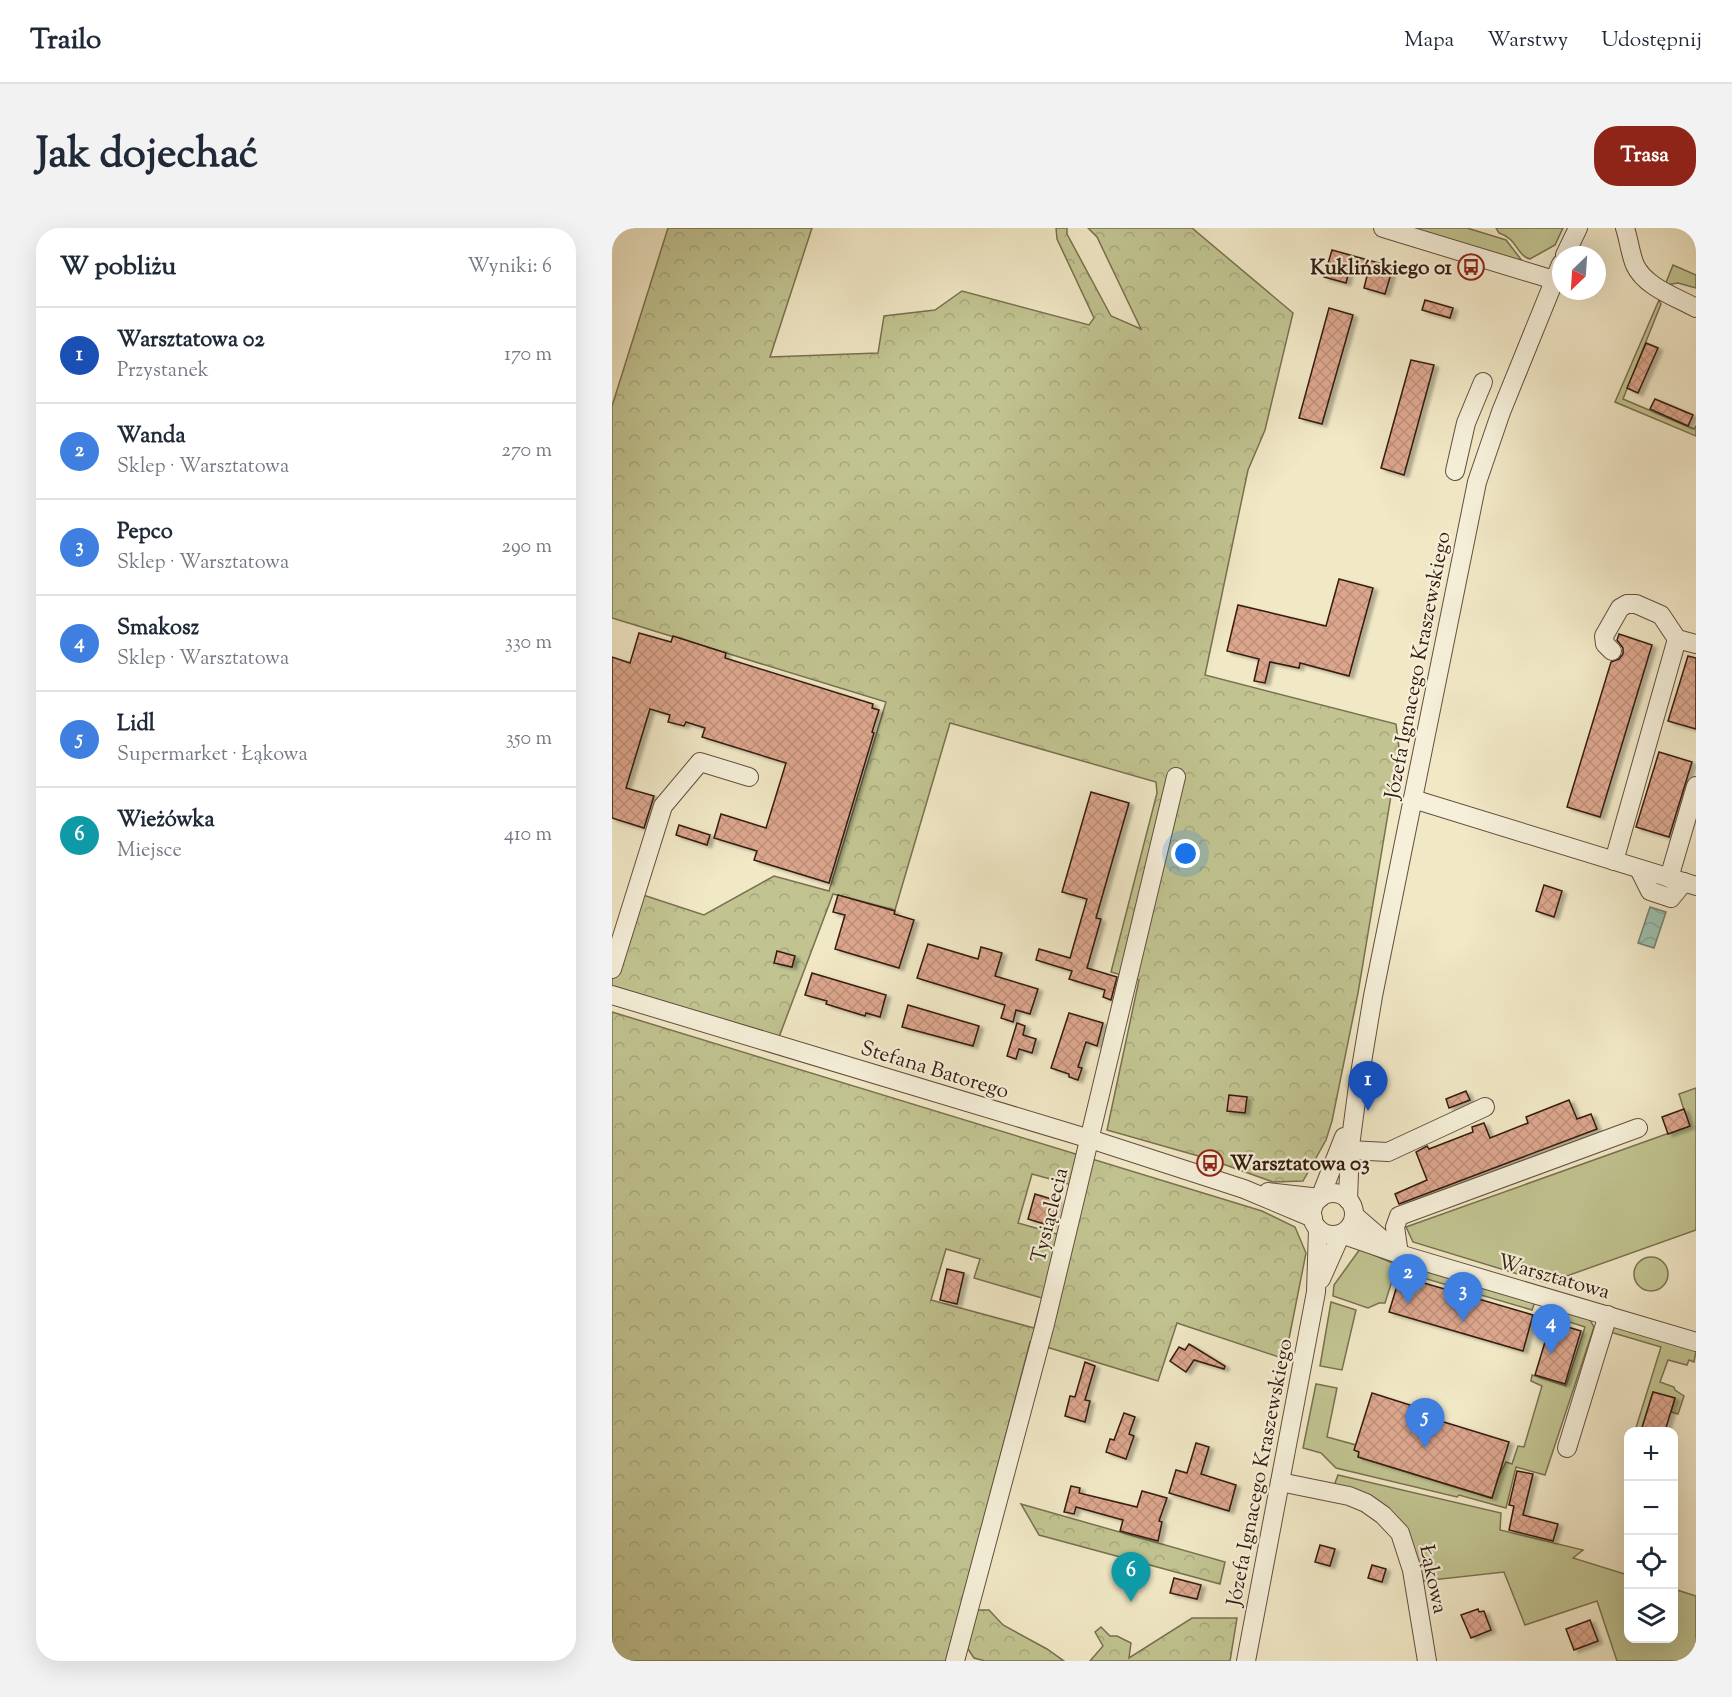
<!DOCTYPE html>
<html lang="pl">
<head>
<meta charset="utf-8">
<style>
  body { margin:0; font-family:"Sorts Mill Goudy",serif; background:#f2f2f3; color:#1f2937 }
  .controls { position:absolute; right:18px; bottom:18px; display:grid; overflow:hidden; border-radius:12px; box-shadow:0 6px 24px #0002 }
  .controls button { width:54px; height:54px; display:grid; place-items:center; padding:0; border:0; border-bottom:2px solid #e0e1e3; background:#fff; color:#1f2937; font:30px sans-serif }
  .compass { position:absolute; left:940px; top:18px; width:54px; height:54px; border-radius:50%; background:#fff; box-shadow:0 6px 24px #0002; rotate:205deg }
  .you { position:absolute; left:574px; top:626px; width:21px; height:21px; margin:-15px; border:4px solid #fff; border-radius:50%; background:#1a73e8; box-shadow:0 0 0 9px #1a73e833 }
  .badge { display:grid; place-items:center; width:39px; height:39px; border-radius:50%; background:#8f2418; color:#fff; font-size:20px; font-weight:700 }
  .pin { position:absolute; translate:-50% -50px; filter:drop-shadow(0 2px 3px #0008) }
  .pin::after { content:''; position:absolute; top:32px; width:21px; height:18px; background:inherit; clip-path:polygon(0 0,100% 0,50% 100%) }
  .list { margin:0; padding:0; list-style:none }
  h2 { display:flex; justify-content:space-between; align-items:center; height:78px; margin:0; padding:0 24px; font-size:26px }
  h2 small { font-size:20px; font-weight:400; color:#747a83 }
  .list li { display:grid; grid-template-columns:39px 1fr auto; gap:18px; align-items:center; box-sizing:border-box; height:96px; padding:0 24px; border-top:2px solid #e0e1e3 }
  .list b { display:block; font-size:22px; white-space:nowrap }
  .list p { margin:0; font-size:20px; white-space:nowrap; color:#747a83 }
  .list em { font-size:20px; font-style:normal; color:#747a83 }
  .icon { flex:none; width:33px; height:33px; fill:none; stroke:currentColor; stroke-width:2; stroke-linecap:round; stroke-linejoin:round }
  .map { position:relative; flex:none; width:1084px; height:1433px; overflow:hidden; border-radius:24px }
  header { display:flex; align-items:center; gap:36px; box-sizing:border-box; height:84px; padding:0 30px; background:#fff; border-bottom:2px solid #e0e1e3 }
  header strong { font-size:28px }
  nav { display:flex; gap:33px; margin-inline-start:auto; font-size:21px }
  .intro { display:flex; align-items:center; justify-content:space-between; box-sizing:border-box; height:144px; padding:0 36px }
  h1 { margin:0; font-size:42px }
  .button { padding:15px 27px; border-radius:24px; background:#8f2418; color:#fff; font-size:21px; font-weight:700 }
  main { display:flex; gap:36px; padding:0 36px }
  aside { flex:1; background:#fff; border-radius:24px; box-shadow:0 6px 24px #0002 }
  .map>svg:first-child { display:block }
</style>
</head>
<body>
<header>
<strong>Trailo</strong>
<nav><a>Mapa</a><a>Warstwy</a><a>Udostępnij</a></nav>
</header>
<div class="intro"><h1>Jak dojechać</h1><a class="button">Trasa</a></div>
<main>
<aside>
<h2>W pobliżu<small>Wyniki: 6</small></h2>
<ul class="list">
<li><span class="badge" style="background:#1a4fb4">1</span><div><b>Warsztatowa 02</b><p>Przystanek</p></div><em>170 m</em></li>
<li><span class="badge" style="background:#3f7fe0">2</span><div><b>Wanda</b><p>Sklep · Warsztatowa</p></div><em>270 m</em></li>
<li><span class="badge" style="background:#3f7fe0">3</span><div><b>Pepco</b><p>Sklep · Warsztatowa</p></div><em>290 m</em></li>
<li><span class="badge" style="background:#3f7fe0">4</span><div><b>Smakosz</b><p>Sklep · Warsztatowa</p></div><em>330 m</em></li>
<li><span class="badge" style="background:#3f7fe0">5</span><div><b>Lidl</b><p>Supermarket · Łąkowa</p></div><em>350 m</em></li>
<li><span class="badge" style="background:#0f9aa8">6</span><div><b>Wieżówka</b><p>Miejsce</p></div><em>410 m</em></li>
</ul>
</aside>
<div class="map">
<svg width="1084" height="1433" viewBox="0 0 1084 1433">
  <defs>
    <pattern id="forest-crowns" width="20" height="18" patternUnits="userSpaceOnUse" patternTransform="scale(1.5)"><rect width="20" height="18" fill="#c1c491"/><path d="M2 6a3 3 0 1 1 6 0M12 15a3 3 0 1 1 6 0" fill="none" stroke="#a6a87c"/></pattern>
    <pattern id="water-waves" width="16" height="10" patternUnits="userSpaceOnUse" patternTransform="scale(1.5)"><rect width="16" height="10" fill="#9bc1af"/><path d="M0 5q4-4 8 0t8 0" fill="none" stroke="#86a596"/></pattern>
    <pattern id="building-cross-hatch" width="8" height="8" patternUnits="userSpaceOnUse" patternTransform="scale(1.5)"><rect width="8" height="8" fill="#dca68d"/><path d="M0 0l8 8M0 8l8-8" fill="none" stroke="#bd8e79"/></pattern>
    <filter id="shadow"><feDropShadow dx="4.5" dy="2.5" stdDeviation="1.5" flood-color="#0004"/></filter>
  </defs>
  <rect width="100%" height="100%" fill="#f1e8c6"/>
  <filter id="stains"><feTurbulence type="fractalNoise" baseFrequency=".00333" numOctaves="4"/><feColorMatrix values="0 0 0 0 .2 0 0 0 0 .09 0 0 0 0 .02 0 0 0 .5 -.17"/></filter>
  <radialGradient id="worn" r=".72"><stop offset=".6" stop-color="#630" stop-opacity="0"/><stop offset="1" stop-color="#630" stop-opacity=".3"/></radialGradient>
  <g fill="#c1c491" stroke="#7a7050" stroke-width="1.5">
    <polygon points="795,0 855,0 894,12 911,34"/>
    <path d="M884 0H951L943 17 918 31C904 27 906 11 887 5Z"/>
    <polygon points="1061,37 1084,47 1084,60 1066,55 1053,57"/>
    <polygon points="1047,72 1049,76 1011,171 1082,201 1084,198 1084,208 1003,174"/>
    <polygon points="1084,860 1084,1002 935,1055 801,1014 794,999 1077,898 1067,866"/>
    <polygon points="748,1021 785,1037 773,1075 767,1075 756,1080 721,1068 722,1057"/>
    <circle cx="1039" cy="1046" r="17"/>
    <polygon points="793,1036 923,1074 920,1082 791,1044"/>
    <polygon points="719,1074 744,1082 730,1142 708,1138"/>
    <polygon points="944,1082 978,1092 982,1099 933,1247 904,1239 894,1280 847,1267 845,1269 724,1240 709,1225 691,1220 704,1156 725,1160 715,1209 744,1217 747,1224 746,1229 879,1270 886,1250 894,1234 900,1236 906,1218 912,1219 930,1158 919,1153 920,1147 954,1158 973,1099 942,1089"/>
    <polygon points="1004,1099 1084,1123 1082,1134 1077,1132 1075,1137 1056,1132 1048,1154 1062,1159 1063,1162 1072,1168 1066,1186 1059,1184 1063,1170 1041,1164 1029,1203 1023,1203 1049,1119 998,1104 1000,1100"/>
    <polygon points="726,1247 889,1285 888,1302 971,1322 961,1330 1016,1347 1017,1410 1062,1410 1062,1361 1084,1368 1084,1433 1005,1433 985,1373 913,1397 892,1344 802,1354 788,1305 720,1263"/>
  </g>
  <g fill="url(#forest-crowns)" stroke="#7a7050" stroke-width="1.5" fill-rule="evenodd">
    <polygon points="56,0 200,0 158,129 266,125 272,88 323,82 350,63 477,97 482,90 445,11 444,0 455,0 455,6 499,88 529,101 485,9 476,0 580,0 681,85 653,202 636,242 593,447 784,496 787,520 746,765 720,893 714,912 691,953 661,954 597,931 495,902 527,752 499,744 545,565 544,554 338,495 283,682 221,666 164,817 0,767 0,741 25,665 92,687 162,648 217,663 274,474 0,390 0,178"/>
    <path d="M0 784 650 983 683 999 694 1025 673 1131 565 1095 546 1153 418 1114 335 1433H0ZM420 946 460 957 445 1006 406 995ZM334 1021 368 1031 362 1050 430 1070 422 1100 319 1072Z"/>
    <polygon points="409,1276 613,1334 608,1356 427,1307"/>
    <polygon points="364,1382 377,1382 391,1397 435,1421 452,1433 373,1433 362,1430 354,1418"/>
    <polygon points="580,1390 625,1390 618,1433 478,1433 491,1418 483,1404 489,1399 498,1408 505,1408 519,1415 517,1430"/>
  </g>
  <polygon fill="url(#water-waves)" stroke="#727f6f" stroke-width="1.5" points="1038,679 1054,684 1042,720 1026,715"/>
  <g fill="url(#building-cross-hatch)" stroke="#341b10" stroke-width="1.5" filter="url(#shadow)">
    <polygon points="720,22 781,39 773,66 752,60 756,44 738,39 734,55 712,49"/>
    <polygon points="813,72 841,80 838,90 810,82"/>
    <polygon points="717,80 741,87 710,196 687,190"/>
    <polygon points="1034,115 1046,120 1026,165 1015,160"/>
    <polygon points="799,132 822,137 792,247 769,240"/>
    <polygon points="1043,171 1081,187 1076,198 1038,181"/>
    <polygon points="727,351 761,360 737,448 688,435 687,440 658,434 653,455 642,453 647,431 615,423 626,377 714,398"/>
    <polygon points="27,405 59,414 61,408 114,425 113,430 261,476 260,480 267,482 260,504 262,505 217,655 142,632 145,623 102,610 109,586 154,600 174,535 90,509 93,500 74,494 72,498 56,494 58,487 38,481 14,560 42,568 32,600 0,590 0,429 18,435"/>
    <polygon points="1007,406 1040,417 988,589 955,579 999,434 1007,431 1011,426 1011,420 1005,412"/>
    <polygon points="1076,428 1084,430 1084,501 1056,493"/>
    <polygon points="1047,524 1080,534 1057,609 1024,599"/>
    <polygon points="479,564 517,575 484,690 489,691 475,740 505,749 499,772 491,769 493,762 457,751 460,743 424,732 427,721 458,730 475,671 450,664"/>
    <polygon points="67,597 98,607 95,617 64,607"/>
    <polygon points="932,657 950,663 942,689 924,683"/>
    <polygon points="226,667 283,683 282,686 302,692 287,740 223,721 233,687 221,684"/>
    <polygon points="316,716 366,731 369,719 390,725 383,748 426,761 418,786 404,782 401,794 389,790 393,777 305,750"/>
    <polygon points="165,723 183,728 180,739 162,735"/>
    <polygon points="200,745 274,767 268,789 254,785 253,788 214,776 215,773 193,767"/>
    <polygon points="296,777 367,798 361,818 290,799"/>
    <polygon points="457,785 491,795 485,818 474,814 466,839 470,840 466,852 457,849 457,846 439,840"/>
    <polygon points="405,795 413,798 411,807 424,811 420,825 407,821 404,831 395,828"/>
    <polygon points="854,863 858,872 837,880 834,871"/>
    <polygon points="617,867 635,869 633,885 615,883"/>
    <polygon points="957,872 965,891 979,886 985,901 787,976 783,966 815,952 804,924 815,918 817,921 861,904 860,899 872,895 878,910 916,895 914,889"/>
    <polygon points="1072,881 1078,898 1056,906 1050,889"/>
    <polygon points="423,966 446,973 439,998 416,991"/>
    <polygon points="335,1041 352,1045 345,1076 328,1072"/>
    <polygon points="788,1048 921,1087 911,1123 777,1084"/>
    <polygon points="939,1094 969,1103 953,1156 923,1147"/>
    <polygon points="577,1116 613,1138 612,1141 582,1132 574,1144 558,1133 567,1119 573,1122"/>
    <polygon points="473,1134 483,1138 473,1172 478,1173 473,1194 453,1188 458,1168 463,1169"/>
    <polygon points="1041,1164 1063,1170 1053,1203 1029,1203"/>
    <polygon points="760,1165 798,1177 796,1183 897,1214 880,1270 746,1229 747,1224 742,1222"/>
    <polygon points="512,1185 523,1189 517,1206 522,1208 514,1231 494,1224 498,1211 502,1212"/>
    <polygon points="584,1215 597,1219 589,1246 624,1257 617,1283 557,1265 564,1242 575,1245"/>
    <polygon points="905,1243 921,1246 911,1287 946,1296 941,1313 897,1302 902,1278 897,1277"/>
    <polygon points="459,1258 468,1260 467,1265 525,1279 530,1263 555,1270 547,1293 550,1294 546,1313 508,1303 511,1292 464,1279 462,1286 452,1284"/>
    <polygon points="708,1317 723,1321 718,1338 703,1334"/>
    <polygon points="760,1337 774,1341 770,1354 756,1350"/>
    <polygon points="562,1350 589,1357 585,1371 558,1365"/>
    <polygon points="866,1381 867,1384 872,1383 879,1402 859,1410 849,1387"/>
    <polygon points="978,1392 986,1413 962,1422 954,1401"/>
  </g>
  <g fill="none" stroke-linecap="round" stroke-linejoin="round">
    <g stroke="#634e3e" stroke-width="20">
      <g id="minor">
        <polyline points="771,0 942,52"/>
        <path d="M1013 0C1017 12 1018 25 1023 37 1033 59 1064 69 1084 80"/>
        <polyline points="953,27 966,0"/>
        <polyline points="843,243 854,195 871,154"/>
        <polyline points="1000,423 993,416 992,408 1008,380 1015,376 1024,376 1049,387 1065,411"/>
        <polyline points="801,571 1084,658"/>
        <polyline points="1002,633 1065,411 1084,416"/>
        <polyline points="1027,641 1038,663 1059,670 1072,654"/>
        <polyline points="1057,650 1084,558"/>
        <polyline points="0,741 51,578 88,534 137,549"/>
        <polyline points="0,767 478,911 632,961 701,990"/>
        <polyline points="737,922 776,924 873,879"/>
        <polyline points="656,964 708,970"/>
        <circle cx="721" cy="986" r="21"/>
        <polyline points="708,970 732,909"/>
        <polyline points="736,972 738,918 746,858 761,768 865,254 889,184 949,36"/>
        <polyline points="742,987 779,1019"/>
        <polyline points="729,1006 787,1026 1084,1114"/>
        <polyline points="787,1026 783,999 787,988 1026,900"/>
        <polyline points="709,1051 729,1006"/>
        <polyline points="955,1220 996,1087"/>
        <polyline points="668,1254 737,1268 754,1275 771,1287 788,1305 800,1342 815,1433"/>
        <polyline points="343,1433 433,1096 564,549"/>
        <polyline points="634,1433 704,1064 706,1001"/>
      </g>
    </g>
    <use href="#minor" stroke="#f6f0da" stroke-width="18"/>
  </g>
  <defs>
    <g id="bus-ring" transform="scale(1.35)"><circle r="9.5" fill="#f6f0da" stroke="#8f2418" stroke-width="1.5"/><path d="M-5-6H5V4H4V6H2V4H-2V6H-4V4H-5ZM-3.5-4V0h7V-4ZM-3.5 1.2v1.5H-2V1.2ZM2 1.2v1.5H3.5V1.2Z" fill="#8f2418"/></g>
  </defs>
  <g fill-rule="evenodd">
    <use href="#bus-ring" x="859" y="39"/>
    <use href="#bus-ring" x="598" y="935"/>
  </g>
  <g text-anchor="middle" stroke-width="4.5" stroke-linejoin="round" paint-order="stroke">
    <g font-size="21" font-weight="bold" fill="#341b10" stroke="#f6f0da" text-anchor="end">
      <text x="840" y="46">Kuklińskiego 01</text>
      <text x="618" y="942" text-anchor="start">Warsztatowa 03</text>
    </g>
    <g font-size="21" fill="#341b10" stroke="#f6f0da">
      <text transform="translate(805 437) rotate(-79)" y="7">Józefa Ignacego Kraszewskiego</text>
      <text transform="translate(323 841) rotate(17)" y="7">Stefana Batorego</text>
      <text transform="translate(437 987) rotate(-76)" y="7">Tysiąclecia</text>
      <text transform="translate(942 1048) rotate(16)" y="7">Warsztatowa</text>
      <text transform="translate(647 1244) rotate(-79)" y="7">Józefa Ignacego Kraszewskiego</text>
      <text transform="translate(822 1351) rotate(78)" y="7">Łąkowa</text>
    </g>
  </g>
  <rect width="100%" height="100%" filter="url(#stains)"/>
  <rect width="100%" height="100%" fill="url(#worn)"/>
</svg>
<div class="controls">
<button>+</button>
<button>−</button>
<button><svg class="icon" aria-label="locate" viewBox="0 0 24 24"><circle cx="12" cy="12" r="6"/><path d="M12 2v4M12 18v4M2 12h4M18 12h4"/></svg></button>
<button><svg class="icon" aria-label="layers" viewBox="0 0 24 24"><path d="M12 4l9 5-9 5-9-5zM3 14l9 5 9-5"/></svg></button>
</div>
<svg class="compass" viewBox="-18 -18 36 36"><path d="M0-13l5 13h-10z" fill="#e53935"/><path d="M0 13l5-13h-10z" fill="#747a83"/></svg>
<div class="you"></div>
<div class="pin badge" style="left:756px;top:883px;background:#1a4fb4">1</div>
<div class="pin badge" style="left:796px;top:1076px;background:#3f7fe0">2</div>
<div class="pin badge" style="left:851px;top:1094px;background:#3f7fe0">3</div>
<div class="pin badge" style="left:939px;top:1126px;background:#3f7fe0">4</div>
<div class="pin badge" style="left:813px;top:1220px;background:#3f7fe0">5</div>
<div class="pin badge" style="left:519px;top:1374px;background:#0f9aa8">6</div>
</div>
</main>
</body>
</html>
